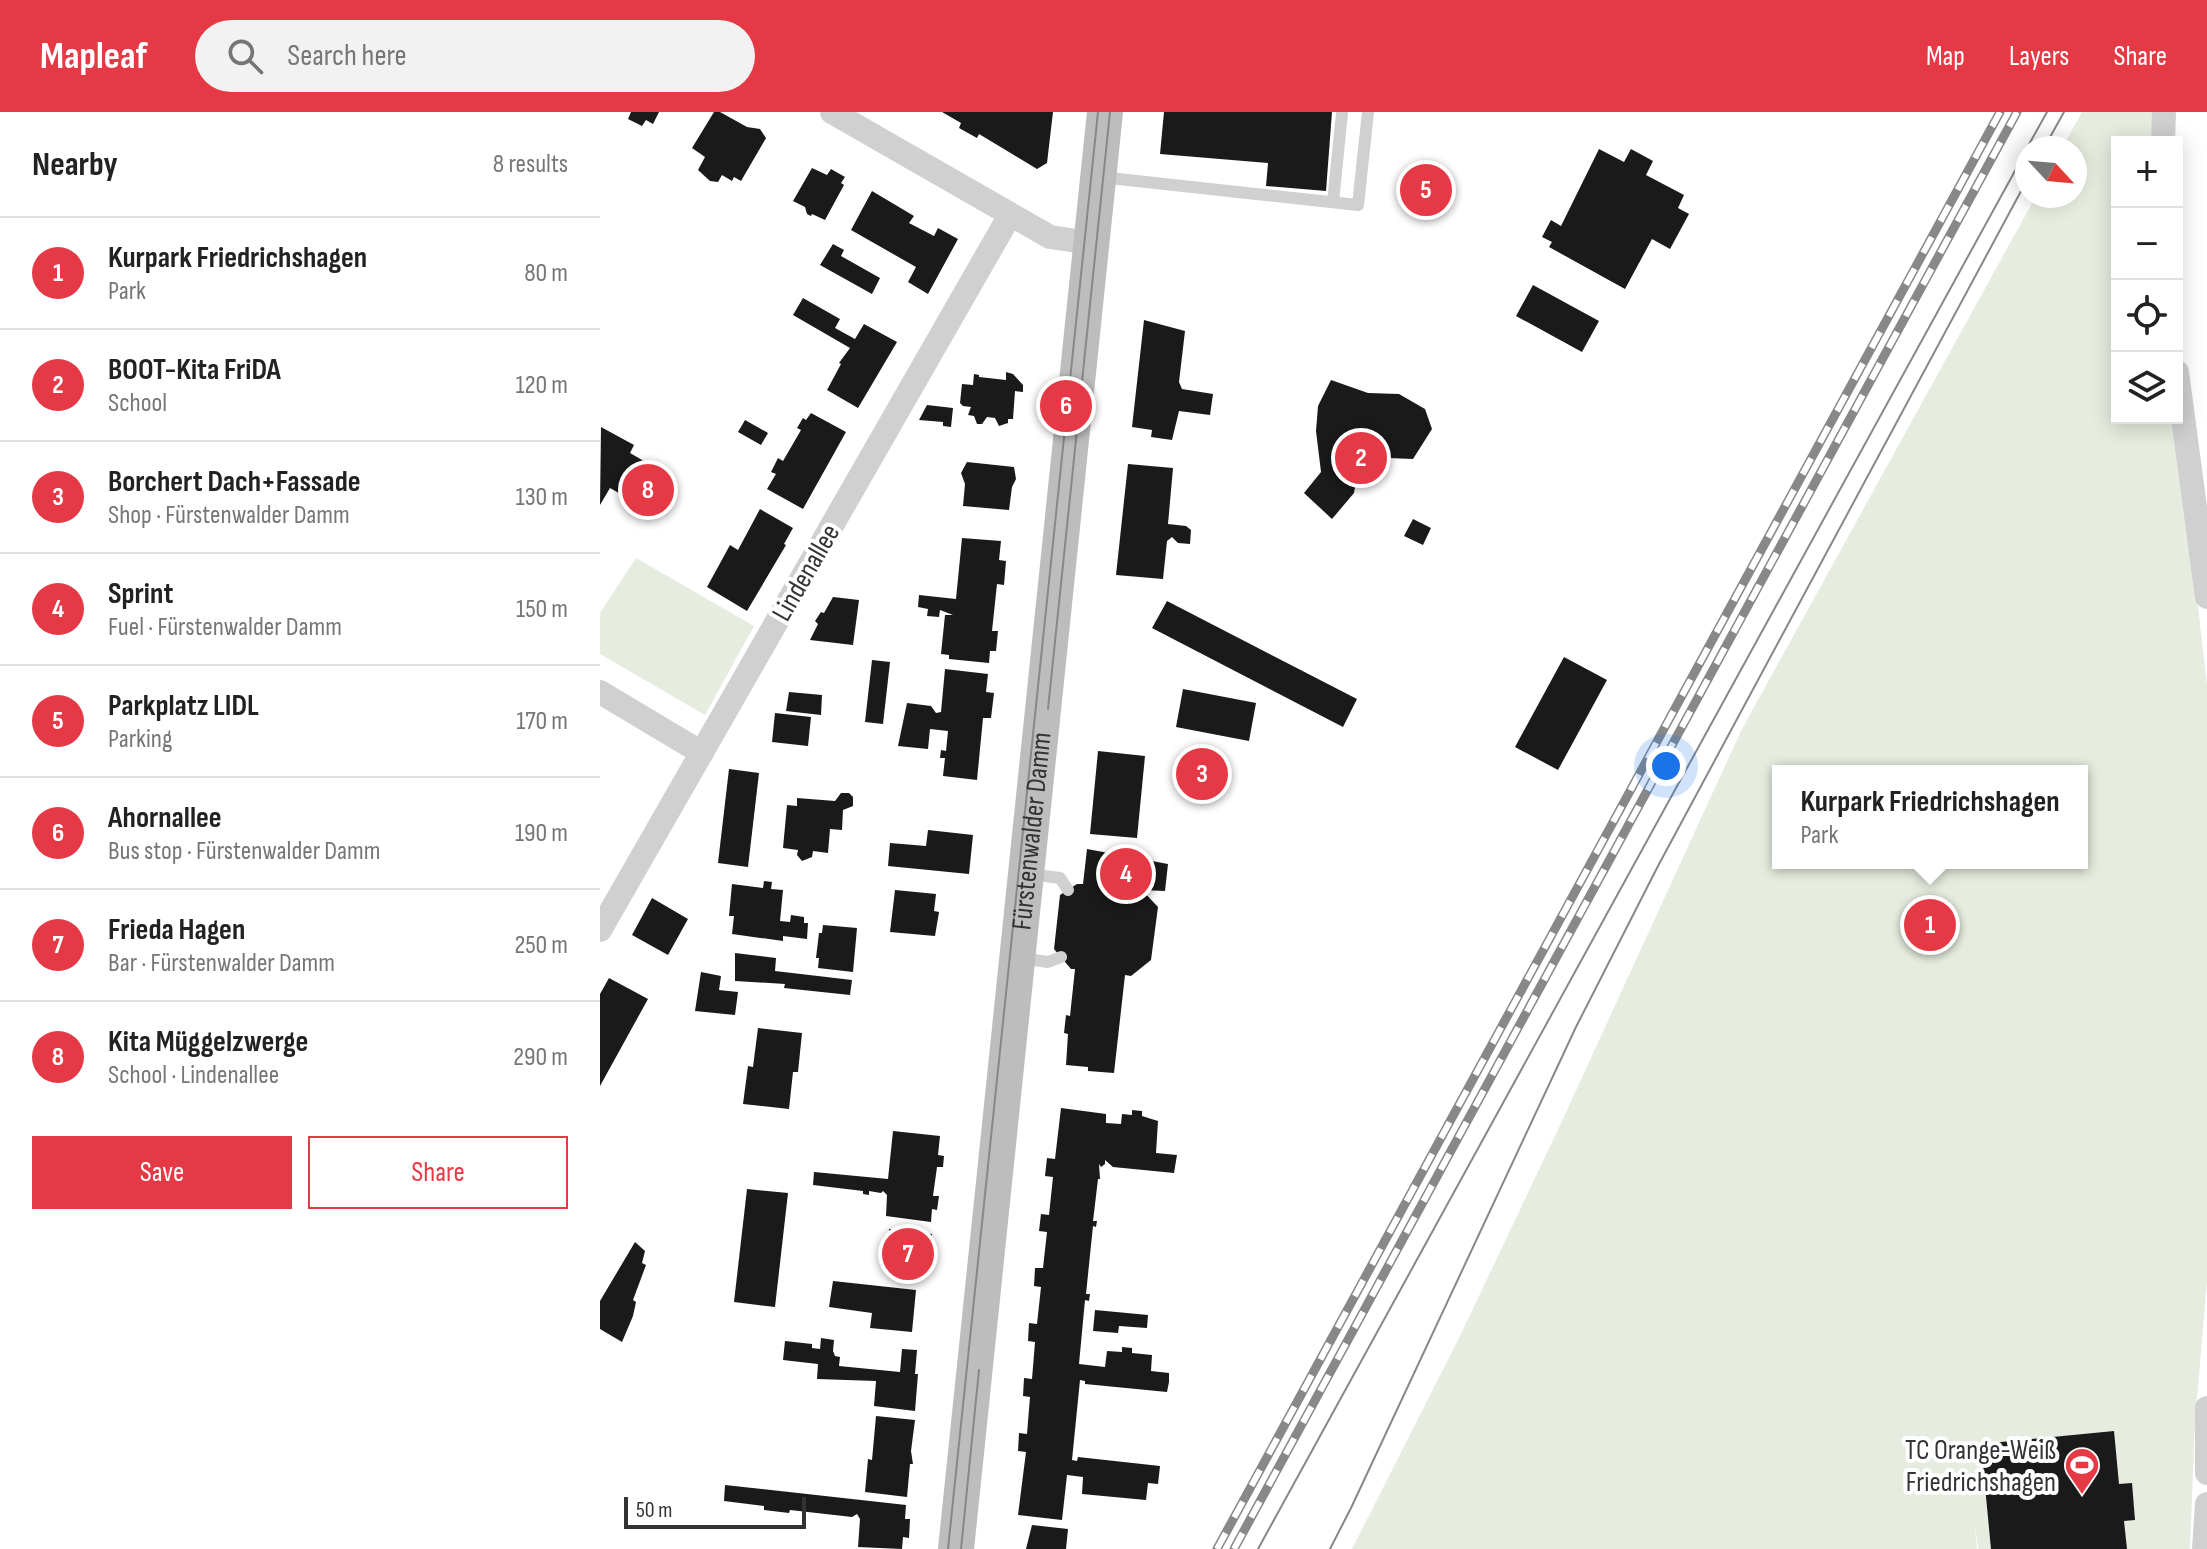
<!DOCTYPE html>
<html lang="en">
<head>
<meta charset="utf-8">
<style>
  body { margin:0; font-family:"Sofia Sans Condensed",sans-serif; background:#f2f2f2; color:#222 }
  .controls { position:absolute; right:24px; top:24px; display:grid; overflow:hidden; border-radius:0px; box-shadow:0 4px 20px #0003 }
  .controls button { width:72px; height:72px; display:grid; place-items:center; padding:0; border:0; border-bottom:2px solid #e0e0e0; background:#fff; color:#222; font:40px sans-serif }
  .compass { position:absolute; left:1415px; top:24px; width:72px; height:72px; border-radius:50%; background:#fff; box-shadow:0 4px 20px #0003; rotate:116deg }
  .scale { position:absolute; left:24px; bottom:20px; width:182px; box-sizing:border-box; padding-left:8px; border:4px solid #333; border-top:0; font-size:22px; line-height:28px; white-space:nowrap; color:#333; -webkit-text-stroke:6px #fff; paint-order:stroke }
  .you { position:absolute; left:1066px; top:654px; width:28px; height:28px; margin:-20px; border:6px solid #fff; border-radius:50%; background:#1a73e8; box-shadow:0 0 0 12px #1a73e833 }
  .badge { display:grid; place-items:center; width:52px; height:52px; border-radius:50%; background:#e63946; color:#fff; font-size:26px; font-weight:700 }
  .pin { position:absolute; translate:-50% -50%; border:4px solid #fff; box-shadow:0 2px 8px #0006 }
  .popup { position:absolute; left:1172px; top:653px; width:316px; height:104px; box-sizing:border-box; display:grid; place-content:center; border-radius:0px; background:#fff; filter:drop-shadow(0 2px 6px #0005); font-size:26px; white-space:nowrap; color:#767676 }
  .popup b { font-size:30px; color:#222 }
  .popup::after { content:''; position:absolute; left:50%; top:100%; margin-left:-16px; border:16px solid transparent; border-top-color:#fff }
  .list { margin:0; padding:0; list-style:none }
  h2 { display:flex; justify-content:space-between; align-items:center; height:104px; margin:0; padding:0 32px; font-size:34px }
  h2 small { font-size:26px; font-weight:400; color:#767676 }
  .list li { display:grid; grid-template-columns:52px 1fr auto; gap:24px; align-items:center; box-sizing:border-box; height:112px; padding:0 32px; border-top:2px solid #e0e0e0 }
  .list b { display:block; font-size:30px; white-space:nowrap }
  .list p { margin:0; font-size:26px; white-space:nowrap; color:#767676 }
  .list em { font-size:26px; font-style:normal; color:#767676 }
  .actions { display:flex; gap:16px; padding:24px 32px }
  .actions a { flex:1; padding:18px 0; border:2px solid #e63946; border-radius:0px; text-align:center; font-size:28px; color:#e63946 }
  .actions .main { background:#e63946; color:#fff }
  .icon { flex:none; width:44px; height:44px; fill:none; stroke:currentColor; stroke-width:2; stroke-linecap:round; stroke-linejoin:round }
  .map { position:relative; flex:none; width:1607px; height:1437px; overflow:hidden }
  header { display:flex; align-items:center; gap:48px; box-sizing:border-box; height:112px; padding:0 40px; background:#e63946; color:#fff }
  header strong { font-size:38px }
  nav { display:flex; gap:44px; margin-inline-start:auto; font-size:28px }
  .search { width:560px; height:72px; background:#f2f2f2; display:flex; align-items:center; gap:20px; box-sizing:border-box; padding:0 28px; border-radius:44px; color:#767676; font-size:30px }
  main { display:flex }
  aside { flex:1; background:#fff }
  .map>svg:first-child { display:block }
</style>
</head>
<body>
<header>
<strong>Mapleaf</strong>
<div class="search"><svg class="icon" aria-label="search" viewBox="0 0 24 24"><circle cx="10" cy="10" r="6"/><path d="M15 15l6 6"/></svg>Search here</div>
<nav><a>Map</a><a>Layers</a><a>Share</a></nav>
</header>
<main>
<aside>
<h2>Nearby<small>8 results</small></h2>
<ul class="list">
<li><span class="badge">1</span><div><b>Kurpark Friedrichshagen</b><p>Park</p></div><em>80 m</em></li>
<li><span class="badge">2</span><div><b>BOOT-Kita FriDA</b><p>School</p></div><em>120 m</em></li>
<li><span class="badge">3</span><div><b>Borchert Dach+Fassade</b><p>Shop · Fürstenwalder Damm</p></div><em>130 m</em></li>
<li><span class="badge">4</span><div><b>Sprint</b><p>Fuel · Fürstenwalder Damm</p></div><em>150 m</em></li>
<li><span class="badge">5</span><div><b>Parkplatz LIDL</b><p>Parking</p></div><em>170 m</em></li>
<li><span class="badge">6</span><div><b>Ahornallee</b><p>Bus stop · Fürstenwalder Damm</p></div><em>190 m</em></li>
<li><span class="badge">7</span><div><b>Frieda Hagen</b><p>Bar · Fürstenwalder Damm</p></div><em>250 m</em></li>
<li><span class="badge">8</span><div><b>Kita Müggelzwerge</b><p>School · Lindenallee</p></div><em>290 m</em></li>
</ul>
<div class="actions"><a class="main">Save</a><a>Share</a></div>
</aside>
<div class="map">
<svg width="1607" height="1437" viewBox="0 0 1607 1437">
  <rect width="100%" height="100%" fill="#fff"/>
  <g fill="#e6ecdf" fill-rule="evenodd">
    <path d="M1482 0H1560L1558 30H1517V306H1576L1607 572V1169L1595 1310 1590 1437H1378L1374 1408 1377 1437H752L860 1224 962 1009 1142 617 1436 84H1475V36H1462ZM1178 659H1482V751H1178Z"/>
    <polygon points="36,446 154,514 105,603 0,542 0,501"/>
  </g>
  <g fill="#1a1a1a">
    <polygon points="31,0 59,0 53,12 46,8 42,14 28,7"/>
    <polygon points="114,0 120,0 147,15 160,17 166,26 141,69 134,65 132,69 122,63 118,70 110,69 98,58 105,45 92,36"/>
    <polygon points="342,0 453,0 447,51 437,57 379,22 377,26 359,16 361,11"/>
    <polygon points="564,0 732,0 726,79 666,74 668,51 560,42"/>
    <polygon points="999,37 1024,50 1031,37 1053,49 1046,63 1084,83 1078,96 1089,102 1070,137 1052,127 1025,177 949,135 952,130 942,125 951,108 961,114"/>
    <polygon points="212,56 227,63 231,57 245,65 241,71 244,73 225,108 212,102 211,104 207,102 205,95 193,89"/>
    <polygon points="272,79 314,104 309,111 334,124 338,116 358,127 328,182 308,170 316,155 251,118"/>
    <polygon points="233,132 244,138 241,144 280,166 272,182 220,153"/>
    <polygon points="933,173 999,209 982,240 916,204"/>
    <polygon points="203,186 240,207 235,216 255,227 264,212 297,230 258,296 227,278 241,252 239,251 250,236 193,203"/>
    <polygon points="544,208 585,219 579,270 582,277 613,282 610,303 579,299 572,328 551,325 552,318 532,315"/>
    <polygon points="406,260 413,262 423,273 423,280 415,279 413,307 408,307 408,311 399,314 395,306 387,305 382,312 377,312 374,304 368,303 371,295 363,294 360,291 362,272 373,273 374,262 379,263 379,265 406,268"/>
    <polygon points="731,268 768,281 799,282 825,297 832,317 813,347 788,346 778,338 761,341 754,381 732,407 704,381 721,360 716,319 718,294"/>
    <polygon points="327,293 353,296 351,315 343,314 343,310 319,308"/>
    <polygon points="211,301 246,320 203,397 167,377 176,362 171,360 178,346 183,349 201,318 197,316 203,306 206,308"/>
    <polygon points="145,308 168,321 161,333 138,320"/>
    <polygon points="1,315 34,333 30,341 68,363 49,398 10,376 0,393"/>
    <polygon points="367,350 414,355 416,367 412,375 409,398 363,394 365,372 361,361"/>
    <polygon points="528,352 573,356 568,412 586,414 591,418 590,432 578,431 572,425 567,429 563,467 516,463"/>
    <polygon points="160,397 193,416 184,432 186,433 147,499 107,475 130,433 138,438"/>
    <polygon points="813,407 831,416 823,433 804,424"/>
    <polygon points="362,426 401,429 399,448 406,449 404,473 397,472 392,519 398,519 396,539 390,539 389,551 349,547 349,543 341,542 345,503 353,503 340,498 339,505 327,504 328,497 318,495 319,483 356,487"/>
    <polygon points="233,485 259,488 253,533 210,528 218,512 215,509 221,500 224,501"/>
    <polygon points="567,489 757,587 743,615 552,516"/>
    <polygon points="964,545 1007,568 958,658 915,635"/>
    <polygon points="272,548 290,550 283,612 265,610"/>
    <polygon points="345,557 388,562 386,580 394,581 391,606 383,606 377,668 343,664 345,646 340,646 341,638 346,639 348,619 330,617 328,637 298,634 307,591 331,594 336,601 341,600"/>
    <polygon points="583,577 656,591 649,629 576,615"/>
    <polygon points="189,580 222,583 221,603 186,599"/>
    <polygon points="175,601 211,605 208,634 172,630"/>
    <polygon points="498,639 545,644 537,726 490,722"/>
    <polygon points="129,657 159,661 148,755 118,751"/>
    <polygon points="241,681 249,681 253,685 253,694 243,698 242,718 230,717 228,741 213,739 212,745 202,749 197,743 198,738 183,736 187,693 197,694 197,686 235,689"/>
    <polygon points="328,718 373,723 369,762 288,754 290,731 326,734"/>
    <polygon points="487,737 568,752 565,779 542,778 558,795 551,848 531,864 525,863 514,961 488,959 488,955 466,953 468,922 464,921 466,903 470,904 475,857 471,857 454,837 460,783 477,772 483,772"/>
    <polygon points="164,769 172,770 171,777 183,778 180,809 190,810 191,803 204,805 204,811 208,811 207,827 183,824 183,829 132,822 134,804 129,804 132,772 163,776"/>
    <polygon points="295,778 336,782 334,799 339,800 335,824 290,820"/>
    <polygon points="52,786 88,807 68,843 32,823"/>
    <polygon points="223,813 257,816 253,860 218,856 219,846 216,846 219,821 222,821"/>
    <polygon points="135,841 176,846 175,859 252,868 250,883 184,876 185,872 135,869"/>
    <polygon points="101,860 121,864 119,878 138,880 135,903 95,899"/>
    <polygon points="9,866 48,887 0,974 0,882"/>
    <polygon points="158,916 202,921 198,960 193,960 189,997 143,992 148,954 153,955"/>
    <polygon points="461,996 506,1002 506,1011 521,1012 522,1002 532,1003 532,998 542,999 542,1004 558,1009 556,1041 577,1043 574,1061 513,1055 505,1048 505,1052 501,1055 499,1052 500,1067 498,1067 493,1109 497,1109 496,1115 493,1114 486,1182 490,1182 489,1189 485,1188 479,1252 505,1255 507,1239 522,1240 522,1235 532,1236 532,1241 552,1243 551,1259 569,1261 569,1270 567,1280 485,1272 485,1269 480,1268 472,1348 477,1349 478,1345 560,1354 558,1372 548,1371 546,1388 482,1382 483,1365 467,1363 462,1408 418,1403 426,1340 418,1339 419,1321 427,1322 430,1285 423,1284 424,1266 432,1267 435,1230 428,1229 429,1211 437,1212 441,1175 434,1174 435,1156 443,1156 447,1120 439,1119 441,1102 449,1103 453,1065 445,1064 447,1046 455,1047"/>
    <polygon points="293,1019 340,1024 338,1043 344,1044 343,1055 337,1055 333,1084 339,1084 337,1098 332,1097 331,1110 286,1104 287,1083 283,1079 281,1081 269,1079 269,1083 263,1082 263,1079 213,1073 214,1060 288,1067"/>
    <polygon points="147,1077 188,1081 175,1195 134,1190"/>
    <polygon points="289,1117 332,1122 330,1131 334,1131 331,1157 283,1152 286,1126 289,1127"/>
    <polygon points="35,1130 45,1139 42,1151 46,1153 33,1188 36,1190 33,1204 22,1230 0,1217 0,1189"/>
    <polygon points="233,1169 316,1178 312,1220 270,1216 272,1201 229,1195"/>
    <polygon points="495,1198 548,1203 547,1216 519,1214 518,1221 493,1219"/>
    <polygon points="221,1226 234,1228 233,1239 235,1244 240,1245 239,1254 300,1260 302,1237 317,1238 315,1262 318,1262 315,1299 274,1294 276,1269 217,1267 218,1252 183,1248 185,1229 212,1232 212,1236 220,1237"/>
    <polygon points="276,1304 315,1308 311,1339 313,1352 310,1352 307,1385 265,1380 268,1347 272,1348"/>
    <polygon points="1514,1319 1519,1372 1532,1371 1535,1408 1524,1409 1527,1437 1391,1437 1381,1332"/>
    <polygon points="125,1373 306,1393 305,1407 310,1407 309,1426 303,1425 302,1437 258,1435 260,1407 257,1402 252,1405 190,1398 189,1401 164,1398 164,1394 124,1389"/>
    <polygon points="432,1413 468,1417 466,1437 426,1437"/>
  </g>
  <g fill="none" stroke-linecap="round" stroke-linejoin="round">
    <g stroke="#d0d0d0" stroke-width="12">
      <polyline points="500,65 758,93 768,0"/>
      <polyline points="733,90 742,1"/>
      <polyline points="430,762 460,766 468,778"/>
      <polyline points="420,846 448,850 461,845"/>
    </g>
    <g stroke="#d0d0d0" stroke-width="24">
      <polyline points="232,0 450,125 491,131"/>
      <polyline points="1563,30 1564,0"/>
      <polyline points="1577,260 1607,485"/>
      <polyline points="0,580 102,641"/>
      <polyline points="0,818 410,103"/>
      <polyline points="1607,1296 1607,1361"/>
      <polyline points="1604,1437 1607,1392"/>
    </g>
    <path stroke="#bdbdbd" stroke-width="36" id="s1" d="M356 1437 505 0"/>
    <g stroke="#888" stroke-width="2">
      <polyline points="1427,36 1447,0"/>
      <polyline points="1444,36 1464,0"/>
      <polyline points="448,597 510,0"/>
      <polyline points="348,1437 498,0"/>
      <polyline points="361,1437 379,1258"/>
      <polyline points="658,1437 1427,37"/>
      <polyline points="730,1437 751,1396 976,915 1058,754 1427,68"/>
    </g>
    <g stroke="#888" stroke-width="9">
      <g id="rail">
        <polyline points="617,1437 1400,0"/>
        <polyline points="634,1437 1417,0"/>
      </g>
    </g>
    <use href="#rail" stroke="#fff" stroke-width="6" stroke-dasharray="18" stroke-linecap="butt"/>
  </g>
  <defs>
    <g id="stadium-pin" transform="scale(1.8)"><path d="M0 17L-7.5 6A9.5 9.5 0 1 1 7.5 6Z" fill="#e63946" stroke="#fff"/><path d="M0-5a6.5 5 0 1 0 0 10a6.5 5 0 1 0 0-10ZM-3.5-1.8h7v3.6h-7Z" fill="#fff"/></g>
  </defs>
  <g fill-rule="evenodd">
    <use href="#stadium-pin" x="1482" y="1353"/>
  </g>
  <g text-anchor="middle" stroke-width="8" stroke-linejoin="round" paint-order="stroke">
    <g font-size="28" fill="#333" stroke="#fff">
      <text transform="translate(205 460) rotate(-60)" y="10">Lindenallee</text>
      <text dy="10" stroke="none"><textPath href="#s1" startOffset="722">Fürstenwalder Damm</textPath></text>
    </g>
    <g font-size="28" fill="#333" stroke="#fff" text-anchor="end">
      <text x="1456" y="1347">TC Orange-Weiß<tspan x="1456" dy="32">Friedrichshagen</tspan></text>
    </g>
  </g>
</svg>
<div class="controls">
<button>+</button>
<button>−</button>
<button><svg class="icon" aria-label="locate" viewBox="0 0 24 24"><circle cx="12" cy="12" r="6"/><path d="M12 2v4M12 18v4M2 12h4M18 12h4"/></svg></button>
<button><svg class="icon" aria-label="layers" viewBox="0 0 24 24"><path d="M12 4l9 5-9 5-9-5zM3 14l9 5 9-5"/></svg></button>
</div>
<svg class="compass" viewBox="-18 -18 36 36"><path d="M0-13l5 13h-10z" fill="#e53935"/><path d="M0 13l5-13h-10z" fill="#767676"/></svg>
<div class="scale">50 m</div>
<div class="you"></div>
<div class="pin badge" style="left:1330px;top:813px">1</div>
<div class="popup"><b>Kurpark Friedrichshagen</b>Park</div>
<div class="pin badge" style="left:761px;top:346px">2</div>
<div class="pin badge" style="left:602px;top:662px">3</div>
<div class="pin badge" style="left:526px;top:762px">4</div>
<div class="pin badge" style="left:826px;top:78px">5</div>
<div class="pin badge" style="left:466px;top:294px">6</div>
<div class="pin badge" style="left:308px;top:1142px">7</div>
<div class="pin badge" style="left:48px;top:378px">8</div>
</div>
</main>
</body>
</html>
